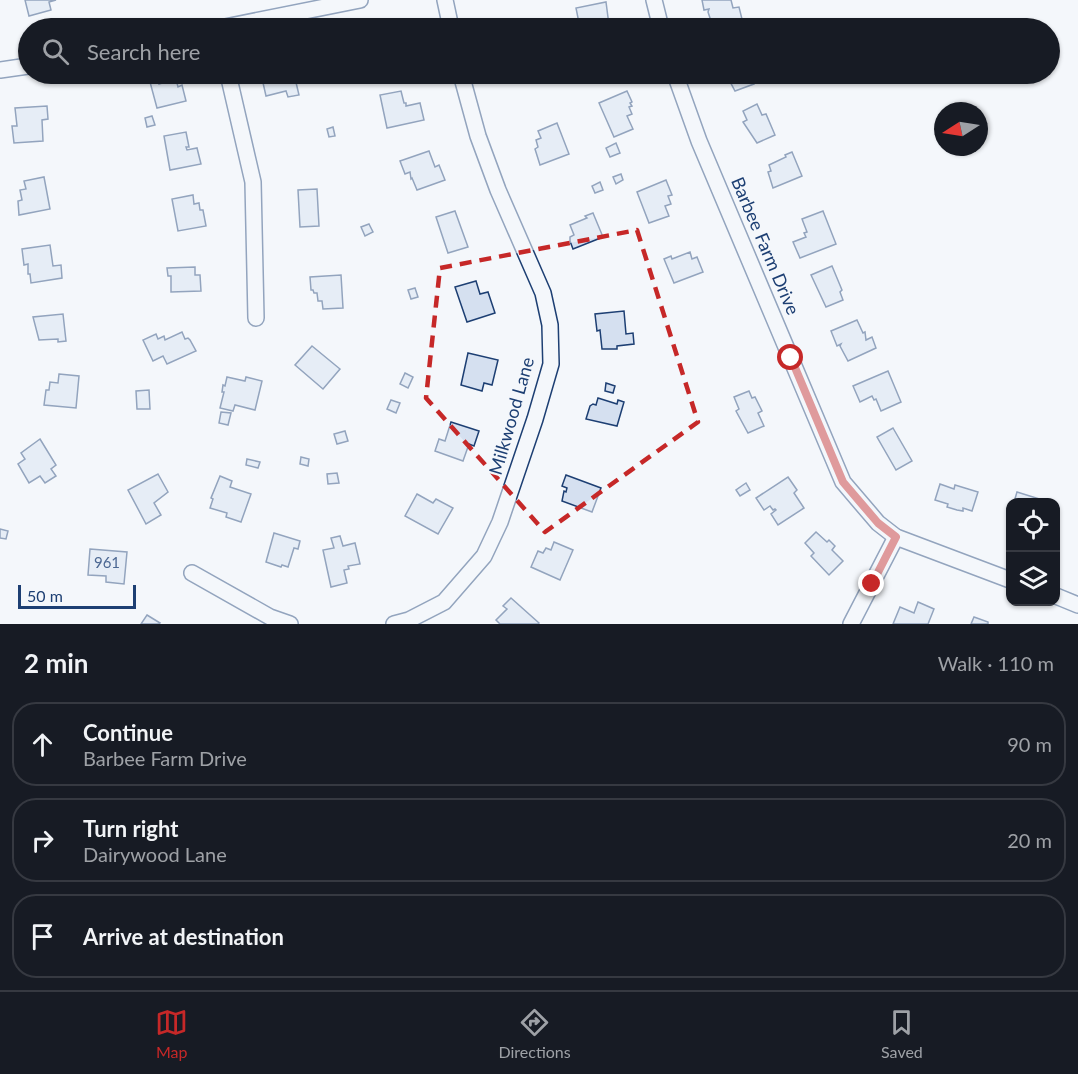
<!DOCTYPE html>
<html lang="en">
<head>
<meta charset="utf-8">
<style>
  body { margin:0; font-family:Lato,sans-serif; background:#242831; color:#f1f3f6 }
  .controls { position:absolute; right:18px; bottom:18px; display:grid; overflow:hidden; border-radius:12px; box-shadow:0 2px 4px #0004 }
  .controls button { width:54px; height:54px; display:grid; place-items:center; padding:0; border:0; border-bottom:2px solid #363941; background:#171b24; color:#f1f3f6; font:30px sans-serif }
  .compass { position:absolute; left:934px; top:102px; width:54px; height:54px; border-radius:50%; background:#171b24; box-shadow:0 2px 4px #0004; rotate:258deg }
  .scale { position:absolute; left:18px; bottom:15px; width:118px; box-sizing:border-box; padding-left:6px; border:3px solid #1d3f73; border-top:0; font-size:16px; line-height:21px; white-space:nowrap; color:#1d3f73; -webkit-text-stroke:4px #f4f7fb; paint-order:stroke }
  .stop { position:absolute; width:18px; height:18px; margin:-14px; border:4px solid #c62828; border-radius:50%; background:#fff }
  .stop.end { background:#c62828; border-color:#fff; box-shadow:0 2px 6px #0008 }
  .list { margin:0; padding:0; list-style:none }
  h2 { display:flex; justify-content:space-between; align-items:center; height:78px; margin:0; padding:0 24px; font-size:26px }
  h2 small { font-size:20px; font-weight:400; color:#9ea1a6 }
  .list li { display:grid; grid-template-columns:39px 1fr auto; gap:18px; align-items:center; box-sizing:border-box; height:84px; margin:0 12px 12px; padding:0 12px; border:2px solid #363941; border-radius:24px }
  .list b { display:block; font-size:22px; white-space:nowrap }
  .list p { margin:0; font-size:20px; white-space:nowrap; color:#9ea1a6 }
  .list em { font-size:20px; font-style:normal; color:#9ea1a6 }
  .icon { flex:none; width:33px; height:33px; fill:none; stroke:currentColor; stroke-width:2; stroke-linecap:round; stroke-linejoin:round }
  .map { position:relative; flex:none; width:1078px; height:624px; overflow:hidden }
  .search { position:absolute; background:#171b24; box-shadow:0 2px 4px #0004; left:18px; right:18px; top:18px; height:66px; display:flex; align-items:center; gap:15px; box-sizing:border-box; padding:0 21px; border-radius:33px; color:#9ea1a6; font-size:22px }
  .sheet { height:366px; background:#171b24 }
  nav { display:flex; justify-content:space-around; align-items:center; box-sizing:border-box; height:84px; border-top:2px solid #363941; background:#171b24; font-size:16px; color:#9ea1a6 }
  nav a { display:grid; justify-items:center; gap:3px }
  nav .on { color:#c62828 }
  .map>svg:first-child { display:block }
</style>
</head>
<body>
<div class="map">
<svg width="1078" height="624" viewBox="0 0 1078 624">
  <rect width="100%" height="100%" fill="#f4f7fb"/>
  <g fill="#d5e0f0" stroke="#1d3f73" stroke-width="1.5">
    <polygon points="25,0 56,0 49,2 51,10 29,16"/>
    <polygon points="702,0 731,0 733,8 739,7 742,19 722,27 722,24 713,27 708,12 709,9 704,10"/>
    <polygon points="606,2 609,25 601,27 601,28 580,28 576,8"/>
    <polygon points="261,74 294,74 299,95 288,97 286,91 266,96"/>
    <polygon points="723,74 750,74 754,84 735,91 727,76 724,77"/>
    <polygon points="176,79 178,87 182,85 186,101 157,108 150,82 158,80 159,84"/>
    <polygon points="401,91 404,103 406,103 406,106 420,103 424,120 387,128 380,95"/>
    <polygon points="627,91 632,102 630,103 632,106 629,107 632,114 627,116 633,129 614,137 599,103"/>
    <polygon points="757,104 762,115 766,114 775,135 757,143 743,122 747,120 743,111"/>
    <polygon points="47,106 48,119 42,120 43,141 14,143 12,126 17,126 15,108"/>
    <polygon points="152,116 155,125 147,127 145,118"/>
    <polygon points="557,123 569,154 540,165 535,149 538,147 536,140 541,138 538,131"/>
    <polygon points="333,127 335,136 329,137 327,129"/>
    <polygon points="186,132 189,147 186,147 187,150 197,148 201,164 170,170 164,136"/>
    <polygon points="616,143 620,153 610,157 606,148"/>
    <polygon points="429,151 435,167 439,165 445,180 417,190 412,178 411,179 410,172 405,174 400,161"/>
    <polygon points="792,152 802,176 773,188 768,172 771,171 769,165 786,157 785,155"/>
    <polygon points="621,174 623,180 616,184 613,177"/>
    <polygon points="44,177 50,209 19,215 18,201 22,200 20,190 26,189 24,181"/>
    <polygon points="666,180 672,195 668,196 671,204 665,206 669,216 649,223 637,192"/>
    <polygon points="600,182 603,190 595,193 592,186"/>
    <polygon points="317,189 319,226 300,227 298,190"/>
    <polygon points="193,195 194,204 199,203 200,210 203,210 206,226 178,231 172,199"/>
    <polygon points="455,211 468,247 448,253 436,217"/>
    <polygon points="823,211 836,244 800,258 793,242 806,237 804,233 807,232 802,219"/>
    <polygon points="593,213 603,237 573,249 570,241 570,237 574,235 570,225 587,218 585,216"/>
    <polygon points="369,224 373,232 365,236 361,227"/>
    <polygon points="50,245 53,266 61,265 62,278 31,283 30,274 28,274 28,264 24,265 22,249"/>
    <polygon points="690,252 692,259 697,257 703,272 674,283 664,259 671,256 672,259"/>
    <polygon points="832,266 842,290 840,292 843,300 826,307 811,275"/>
    <polygon points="195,267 195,275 200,275 201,291 171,292 171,276 168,276 167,268"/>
    <polygon points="341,275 343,308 323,309 322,301 318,301 317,293 314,293 313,290 311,290 310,277"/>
    <polygon points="476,281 480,294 488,292 495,313 467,322 455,287"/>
    <polygon points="415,288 418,297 411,299 408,290"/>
    <polygon points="624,311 626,334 633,333 634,344 617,346 617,349 602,349 600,330 597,331 595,314"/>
    <polygon points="63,314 66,341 58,342 58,339 39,340 33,317"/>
    <polygon points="857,320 863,333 865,332 866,340 872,337 876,348 848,361 840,346 841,344 837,346 831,331"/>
    <polygon points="182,332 185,339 188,338 190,340 196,351 167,364 163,356 153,361 143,340 156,334 158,339 164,336 165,340"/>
    <polygon points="312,346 340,369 323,389 295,365"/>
    <polygon points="468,353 498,360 492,385 484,383 482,391 461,385"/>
    <polygon points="888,371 901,402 881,411 876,399 874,400 872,396 860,402 853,386"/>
    <polygon points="405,373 413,377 408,388 400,384"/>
    <polygon points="59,374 79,376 76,408 44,405 46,390 49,390 50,382 58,383"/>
    <polygon points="227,377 245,381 246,377 262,381 255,410 235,405 233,411 220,408 224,392 222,392 223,385 225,386"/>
    <polygon points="606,383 615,386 613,393 605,391"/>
    <polygon points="149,390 150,409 137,409 136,391"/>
    <polygon points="749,391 752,398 755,397 762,411 758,413 764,426 748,433 736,411 739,409 734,397"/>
    <polygon points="598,398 617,404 618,400 624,402 617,426 586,419 590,406 593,404 596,405"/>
    <polygon points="391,400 400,403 396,413 387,409"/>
    <polygon points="221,412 231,413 228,425 219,423"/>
    <polygon points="451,422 479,431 474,446 469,444 463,461 435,451 439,439 445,441"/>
    <polygon points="893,428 912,461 896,470 877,437"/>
    <polygon points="345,431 348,441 337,444 334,434"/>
    <polygon points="40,439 56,465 51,469 56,476 45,483 40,476 29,483 18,464 25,459 21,453"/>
    <polygon points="301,457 309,459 308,466 300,464"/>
    <polygon points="247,459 260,462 258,468 246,465"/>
    <polygon points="337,473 339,483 328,484 327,474"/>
    <polygon points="158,474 168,492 154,503 161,515 146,524 128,490"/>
    <polygon points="566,475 601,488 592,512 562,501 564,491 566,492 567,488 562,486"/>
    <polygon points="220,476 232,481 230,487 251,494 241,522 226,517 227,513 210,508 213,499 211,498"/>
    <polygon points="788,477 797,490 794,493 804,508 778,525 771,514 776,510 775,509 773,510 770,506 764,510 756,498"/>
    <polygon points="746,483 750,490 740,496 736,490"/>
    <polygon points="940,484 954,489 955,485 978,492 972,511 963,508 963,511 957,510 947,507 948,504 935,500"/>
    <polygon points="1017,492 1046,501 1046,502 1014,502"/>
    <polygon points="417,494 433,503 436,499 453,508 438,534 405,516"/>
    <polygon points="0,529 8,531 6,539 0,538"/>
    <polygon points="816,532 827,542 829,540 835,546 832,550 843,561 829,575 811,556 814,553 805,543"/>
    <polygon points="274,533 300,541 298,549 294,548 288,567 282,565 281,567 266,562"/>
    <polygon points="340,536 343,546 355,543 360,564 348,566 349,569 344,570 347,583 331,587 323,550 334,548 331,538"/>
    <polygon points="554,542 573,550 560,580 531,567 538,551 543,553 546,548 551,550"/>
    <polygon points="90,549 127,552 124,584 106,582 106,576 88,575"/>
    <polygon points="511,598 539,623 538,624 500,624 496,620 507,609 503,606"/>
    <polygon points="918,602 934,609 928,624 893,624 900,607 914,613"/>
    <polygon points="147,615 160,623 159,624 141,624"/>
    <polygon points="974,617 988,622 988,624 971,624"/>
  </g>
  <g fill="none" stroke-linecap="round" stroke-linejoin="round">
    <g stroke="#1d3f73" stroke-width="18">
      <g id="minor">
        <polyline points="445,0 451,28"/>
        <polyline points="654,0 661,28"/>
        <polyline points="220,28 360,0"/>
        <polyline points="0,70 28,66"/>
        <polyline points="228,74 253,182 256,318"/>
        <polyline points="675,74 699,141 843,482 878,523 896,537 1010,580"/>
        <polyline points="192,573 270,617 290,624"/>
        <polyline points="1056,596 1078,605"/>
        <polyline points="394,624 409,620 444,602 484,556 500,522 535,419 551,364 550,325 543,293 498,190 478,136 461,74"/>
        <polyline points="851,624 896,537"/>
      </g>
    </g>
    <use href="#minor" stroke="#f4f7fb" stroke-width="15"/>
  </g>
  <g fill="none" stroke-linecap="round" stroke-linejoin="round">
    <polyline stroke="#c62828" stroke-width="8" points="791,358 843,482 878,523 896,537 872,584"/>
  </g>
  <path d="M0 0H1078V624H0ZM637 230 698 422 545 532 426 398 440 268Z" fill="#f4f7fb" fill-opacity=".55" fill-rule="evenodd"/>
  <path fill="none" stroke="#c62828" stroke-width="4.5" stroke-dasharray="12 8" stroke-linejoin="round" d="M637 230 698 422 545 532 426 398 440 268Z"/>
  <g text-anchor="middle" stroke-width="4.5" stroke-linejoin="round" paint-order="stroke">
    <g font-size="15" fill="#4b6792">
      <text x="107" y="568">961</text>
    </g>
    <g font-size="18" fill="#1d3f73" stroke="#f4f7fb">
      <text transform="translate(765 246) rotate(67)" y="6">Barbee Farm Drive</text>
      <text transform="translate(512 416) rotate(-74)" y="6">Milkwood Lane</text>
    </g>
  </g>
</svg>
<div class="controls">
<button><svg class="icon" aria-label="locate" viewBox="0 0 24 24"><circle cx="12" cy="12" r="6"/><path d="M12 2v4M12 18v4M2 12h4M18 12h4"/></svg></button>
<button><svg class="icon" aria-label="layers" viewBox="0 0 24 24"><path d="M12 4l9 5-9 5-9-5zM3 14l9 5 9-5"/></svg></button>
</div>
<svg class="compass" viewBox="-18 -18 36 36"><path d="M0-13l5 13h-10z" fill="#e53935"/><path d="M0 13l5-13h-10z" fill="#9ea1a6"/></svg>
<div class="scale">50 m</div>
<div class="stop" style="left:791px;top:358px"></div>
<div class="stop end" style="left:872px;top:584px"></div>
<div class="search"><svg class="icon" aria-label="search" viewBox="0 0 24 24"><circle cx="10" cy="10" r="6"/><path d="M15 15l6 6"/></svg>Search here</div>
</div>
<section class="sheet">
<h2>2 min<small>Walk · 110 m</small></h2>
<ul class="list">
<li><svg class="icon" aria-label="ahead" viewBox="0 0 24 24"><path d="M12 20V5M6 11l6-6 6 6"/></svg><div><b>Continue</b><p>Barbee Farm Drive</p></div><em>90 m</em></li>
<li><svg class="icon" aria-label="right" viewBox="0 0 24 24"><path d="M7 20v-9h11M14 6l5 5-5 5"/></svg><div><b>Turn right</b><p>Dairywood Lane</p></div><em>20 m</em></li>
<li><svg class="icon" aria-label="arrive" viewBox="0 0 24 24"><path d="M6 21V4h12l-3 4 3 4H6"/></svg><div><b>Arrive at destination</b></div></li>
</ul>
</section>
<nav>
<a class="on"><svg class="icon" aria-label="map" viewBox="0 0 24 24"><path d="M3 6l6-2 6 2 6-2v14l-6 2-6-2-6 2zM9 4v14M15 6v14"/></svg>Map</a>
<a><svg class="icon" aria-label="directions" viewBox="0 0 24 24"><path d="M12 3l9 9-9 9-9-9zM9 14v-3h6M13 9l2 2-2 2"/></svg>Directions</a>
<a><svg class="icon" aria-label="saved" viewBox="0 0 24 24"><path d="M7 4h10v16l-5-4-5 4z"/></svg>Saved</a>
</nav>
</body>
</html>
